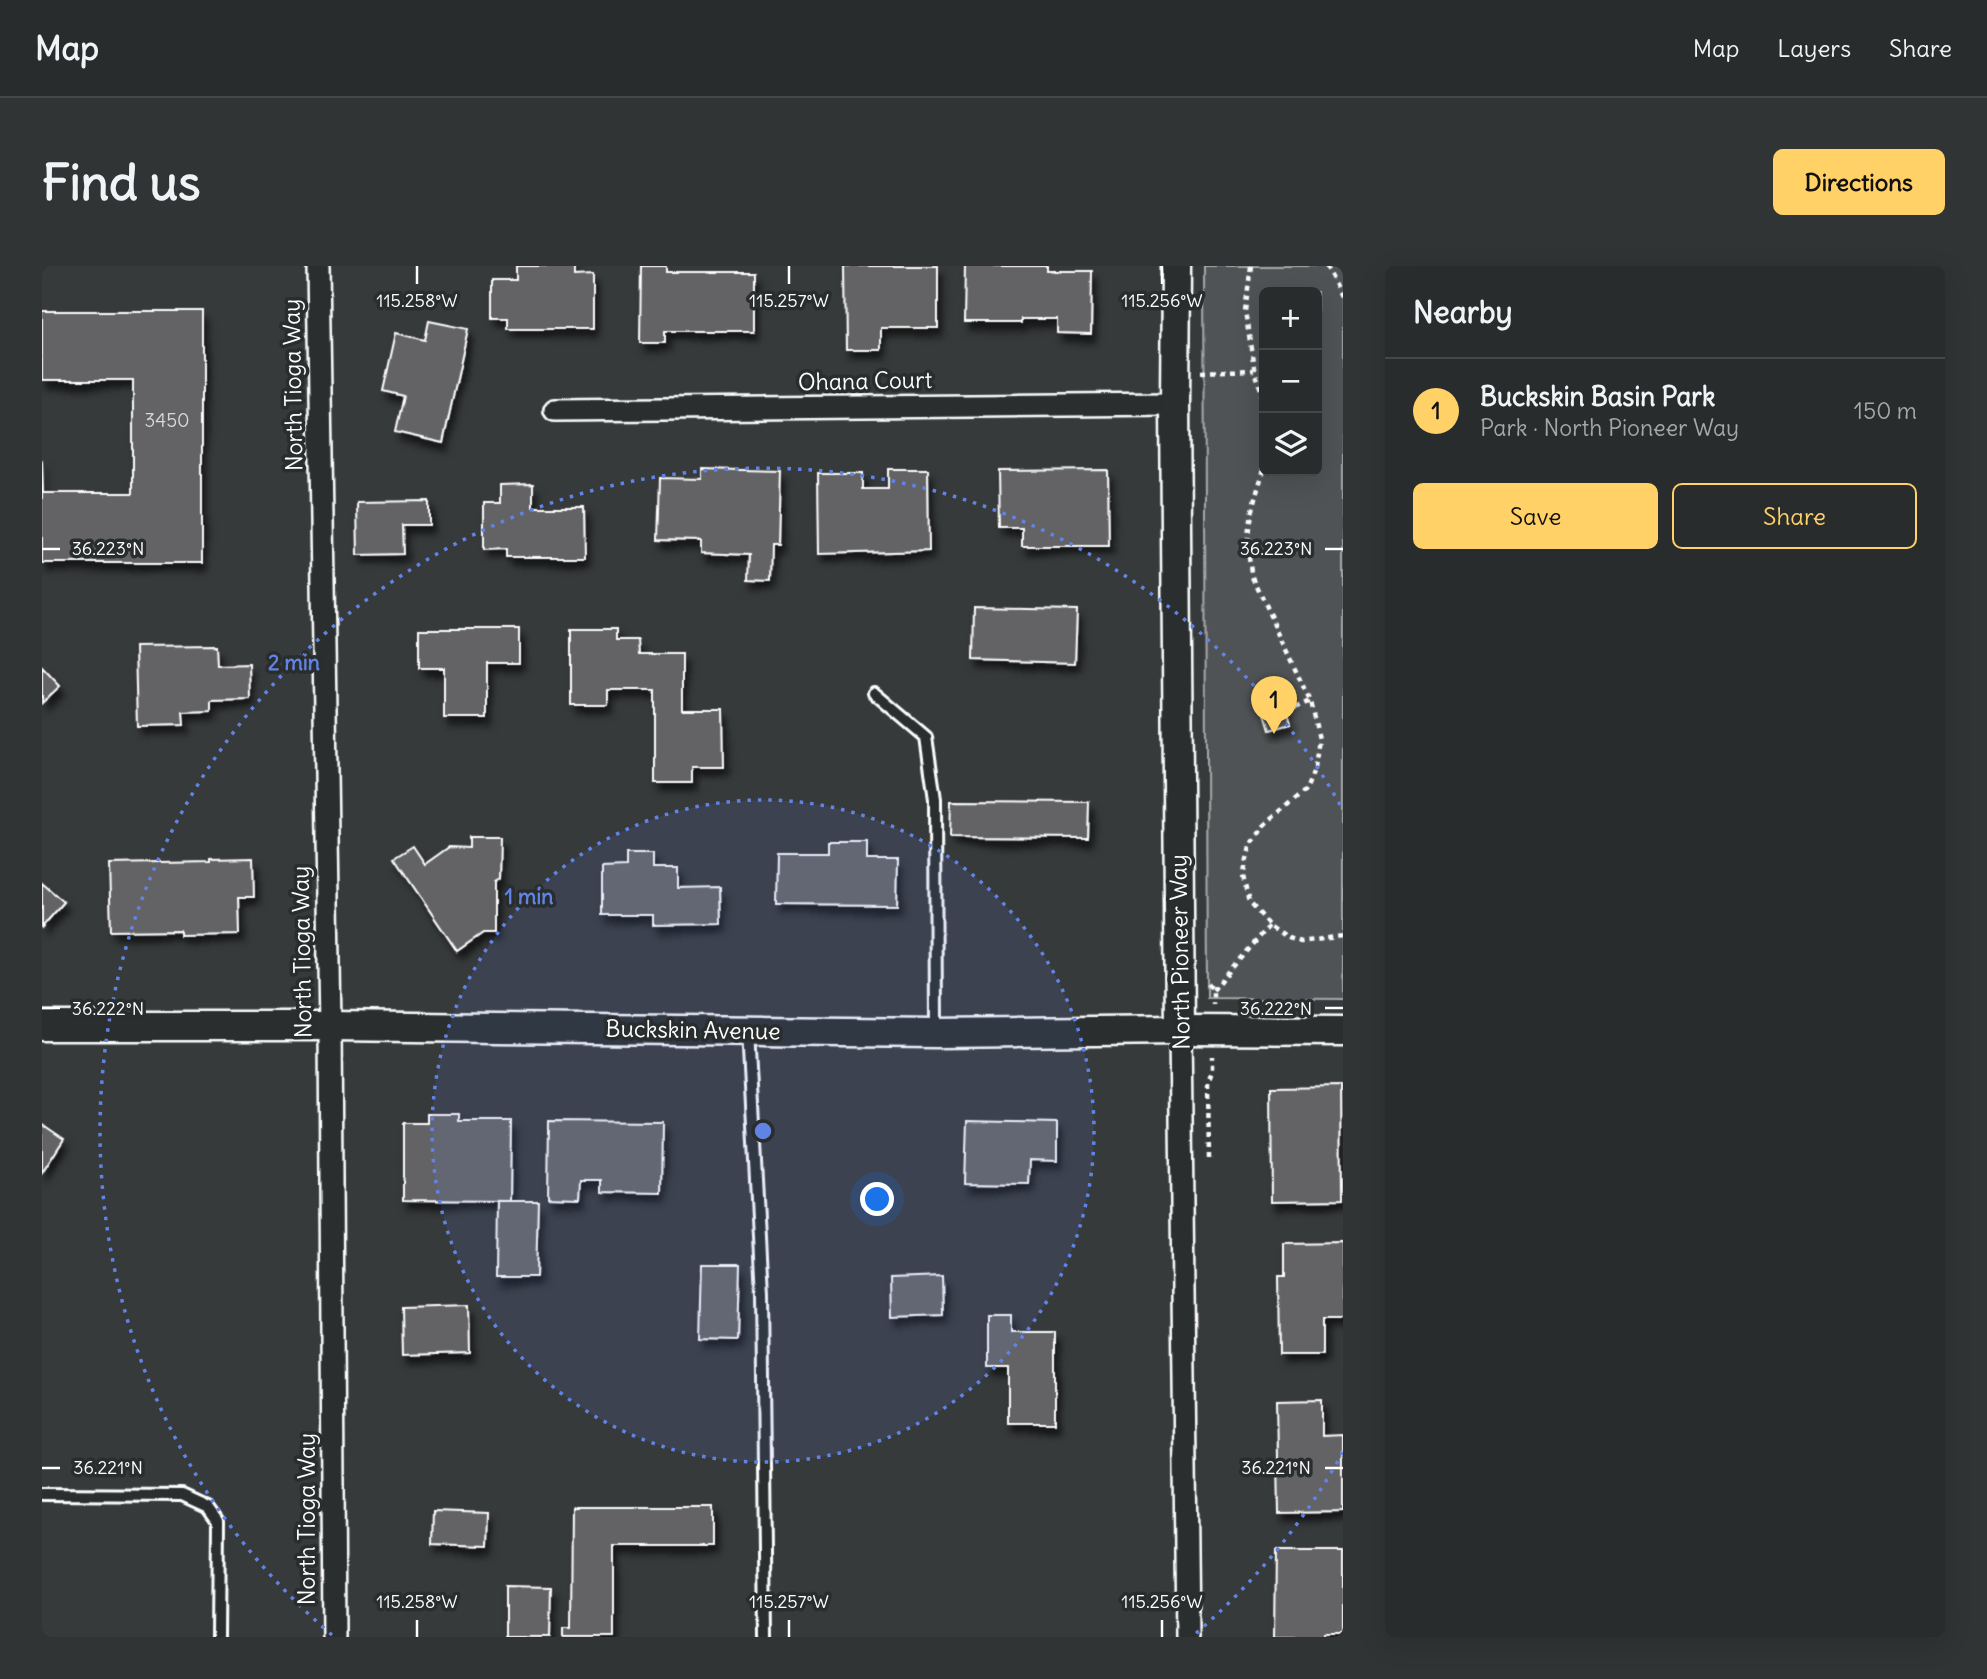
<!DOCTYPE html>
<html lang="en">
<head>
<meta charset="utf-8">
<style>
  body { margin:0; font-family:Delius,sans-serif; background:#313434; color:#f1f3f6 }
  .controls { position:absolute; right:21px; top:21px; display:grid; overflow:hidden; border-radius:10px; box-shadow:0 7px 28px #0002 }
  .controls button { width:63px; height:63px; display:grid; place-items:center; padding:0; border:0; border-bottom:2px solid #454848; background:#292c2c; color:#f1f3f6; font:35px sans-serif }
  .you { position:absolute; left:836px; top:934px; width:24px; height:24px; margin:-18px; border:5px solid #fff; border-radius:50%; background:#1a73e8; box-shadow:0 0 0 10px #1a73e833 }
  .badge { display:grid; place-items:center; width:46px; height:46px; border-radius:50%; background:#ffd166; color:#111; font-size:23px; font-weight:700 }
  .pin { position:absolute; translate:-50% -58px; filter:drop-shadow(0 2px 4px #0008) }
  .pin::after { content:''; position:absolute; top:37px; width:24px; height:21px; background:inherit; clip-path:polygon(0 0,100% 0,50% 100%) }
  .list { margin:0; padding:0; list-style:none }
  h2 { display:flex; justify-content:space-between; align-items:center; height:91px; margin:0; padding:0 28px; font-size:30px }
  h2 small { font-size:23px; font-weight:400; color:#a5a7a9 }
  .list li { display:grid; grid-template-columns:46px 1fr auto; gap:21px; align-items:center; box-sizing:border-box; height:105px; padding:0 28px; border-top:2px solid #454848 }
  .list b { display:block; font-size:26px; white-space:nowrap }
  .list p { margin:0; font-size:23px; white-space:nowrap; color:#a5a7a9 }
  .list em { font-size:23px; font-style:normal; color:#a5a7a9 }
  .actions { display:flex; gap:14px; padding:21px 28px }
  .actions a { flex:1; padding:16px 0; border:2px solid #ffd166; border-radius:10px; text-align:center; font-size:24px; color:#ffd166 }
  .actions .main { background:#ffd166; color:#111 }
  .icon { flex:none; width:38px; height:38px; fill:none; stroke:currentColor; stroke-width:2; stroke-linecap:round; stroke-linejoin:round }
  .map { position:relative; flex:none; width:1301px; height:1371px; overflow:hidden; border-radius:10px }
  header { display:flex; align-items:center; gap:42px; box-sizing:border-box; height:98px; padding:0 35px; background:#292c2c; border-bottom:2px solid #454848 }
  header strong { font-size:33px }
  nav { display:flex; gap:38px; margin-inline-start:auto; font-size:24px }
  .intro { display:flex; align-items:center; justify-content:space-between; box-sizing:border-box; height:168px; padding:0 42px }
  h1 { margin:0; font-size:49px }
  .button { padding:18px 32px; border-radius:10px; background:#ffd166; color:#111; font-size:24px; font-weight:700 }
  main { display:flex; gap:42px; padding:0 42px }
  aside { flex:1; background:#292c2c; border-radius:10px; box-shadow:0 7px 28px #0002 }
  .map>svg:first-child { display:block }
</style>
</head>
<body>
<header>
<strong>Map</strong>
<nav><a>Map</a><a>Layers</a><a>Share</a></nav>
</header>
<div class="intro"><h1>Find us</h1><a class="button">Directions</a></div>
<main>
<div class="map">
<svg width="1301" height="1371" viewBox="0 0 1301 1371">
  <defs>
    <filter id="shadow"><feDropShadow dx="4.5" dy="8" stdDeviation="3.5" flood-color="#0009"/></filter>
  </defs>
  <rect width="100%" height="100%" fill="#373a3b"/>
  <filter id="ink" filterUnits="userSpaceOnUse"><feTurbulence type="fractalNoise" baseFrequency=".0143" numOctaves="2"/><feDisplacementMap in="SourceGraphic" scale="14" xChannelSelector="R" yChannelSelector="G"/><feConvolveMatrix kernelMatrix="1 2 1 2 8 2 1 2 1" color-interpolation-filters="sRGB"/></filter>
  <g filter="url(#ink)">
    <path fill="#505354" stroke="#a8a9aa" stroke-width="2" fill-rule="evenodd" d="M1162 0H1301V733L1165 732ZM1222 26H1275V205H1222Z"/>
    <g fill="#636465" stroke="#fff" stroke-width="2" filter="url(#shadow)">
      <polygon points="474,0 532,0 532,10 551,9 551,63 466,63 466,52 450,52 450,14 474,14"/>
      <polygon points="599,0 624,0 624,6 712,6 712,65 623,65 623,77 598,77"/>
      <polygon points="803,0 896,0 896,62 839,62 839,84 804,84"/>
      <polygon points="923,0 1005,0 1005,5 1050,5 1049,68 1015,67 1015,53 979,53 979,57 922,57"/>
      <polygon points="0,45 160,45 160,297 0,297 0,193 1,227 91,227 91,114 0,114"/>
      <polygon points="387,55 426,63 401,177 353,166 361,130 341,125 354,67 383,74"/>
      <polygon points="660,203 738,205 736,279 729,279 728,315 706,314 707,289 659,287 659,275 616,274 618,212 660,213"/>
      <polygon points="846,203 886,203 887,285 777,288 776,207 821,207 821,223 846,223"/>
      <polygon points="1066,204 1067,280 980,280 980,262 957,262 956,205"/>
      <polygon points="491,218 491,241 542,241 543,291 464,291 464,283 442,284 442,237 458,237 458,219"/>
      <polygon points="387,235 387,259 360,259 361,288 316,289 315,236"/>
      <polygon points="932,342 1035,344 1033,397 931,394"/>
      <polygon points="377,363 477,363 477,397 445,397 445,452 402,452 402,402 377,402"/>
      <polygon points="529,363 574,363 574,374 596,374 597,388 640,388 640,443 681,443 682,501 650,501 650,517 613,517 613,424 566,424 566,439 529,439"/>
      <polygon points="175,380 176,399 207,398 208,433 170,434 170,445 141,446 142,459 95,460 93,381"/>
      <polygon points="0,401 18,420 0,437"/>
      <polygon points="1242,438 1248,458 1227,464 1221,445"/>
      <polygon points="909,535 1047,536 1046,572 908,571"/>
      <polygon points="427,571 458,571 457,613 452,616 452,667 441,667 415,685 352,592 371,580 383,598 407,581 427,582"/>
      <polygon points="786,576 825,576 825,594 856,594 855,639 734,638 735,587 786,587"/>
      <polygon points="584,588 611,588 611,602 636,602 636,622 678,621 679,658 611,659 611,649 560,649 560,602 584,601"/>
      <polygon points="211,592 212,631 197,631 198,668 138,669 138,664 69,665 67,598 169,596 169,593"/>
      <polygon points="0,617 22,636 0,661"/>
      <polygon points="1299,821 1300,934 1230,935 1229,822"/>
      <polygon points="385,848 417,848 417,855 469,855 468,935 361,934 361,857 385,857"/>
      <polygon points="507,855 621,856 620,927 560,926 560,914 539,914 538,932 506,931"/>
      <polygon points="925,855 1015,857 1015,895 988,894 987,918 923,917"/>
      <polygon points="0,858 22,873 0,907"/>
      <polygon points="455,935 496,935 494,1011 454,1011"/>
      <polygon points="1301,977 1301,1054 1280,1054 1280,1089 1237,1089 1236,1011 1242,1011 1242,978"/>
      <polygon points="660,998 698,998 696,1074 658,1073"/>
      <polygon points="900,1010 901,1049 850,1051 849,1012"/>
      <polygon points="427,1039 428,1087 360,1089 359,1041"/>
      <polygon points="945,1049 969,1049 969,1066 1013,1066 1013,1157 966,1157 966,1102 945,1102"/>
      <polygon points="1280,1134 1280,1170 1301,1169 1301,1246 1237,1247 1235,1135"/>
      <polygon points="530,1241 671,1241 671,1280 572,1280 572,1371 521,1371 521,1362 529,1362"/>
      <polygon points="391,1245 447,1247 446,1280 390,1278"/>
      <polygon points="1234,1285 1301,1285 1301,1368 1282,1368 1282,1371 1233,1371"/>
      <polygon points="463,1320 509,1321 508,1371 463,1371"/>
    </g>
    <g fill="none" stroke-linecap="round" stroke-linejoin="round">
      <g stroke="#fff" stroke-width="16">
        <g id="service">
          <polyline points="832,427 884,471 893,533 894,764"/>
          <polyline points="706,765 720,1026 724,1371"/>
          <polyline points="0,1228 140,1229 166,1241 176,1255 175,1371"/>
        </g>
      </g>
      <g stroke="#fff" stroke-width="26">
        <g id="minor">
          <polyline points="276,0 288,760 292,1371"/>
          <polyline points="513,144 1133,138"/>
          <polyline points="1138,764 1145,1371"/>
        </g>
      </g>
      <g stroke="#fff" stroke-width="33">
        <g id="tertiary">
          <polyline points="1134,0 1133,138 1138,764"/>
          <polyline points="0,760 288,760 894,767 1138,764 1301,765"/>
        </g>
      </g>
      <g stroke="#fff" stroke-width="4.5" stroke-dasharray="5 5" stroke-linecap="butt">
        <polyline points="1209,0 1203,45 1212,101 1222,134"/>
        <polyline points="1284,0 1301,33"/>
        <polyline points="1159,106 1212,104"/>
        <path d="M1222 203C1209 246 1201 265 1210 311L1268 435 1277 473 1273 501 1264 524 1222 560 1208 581 1201 610 1207 637 1227 659 1247 672 1259 676 1301 670"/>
        <polyline points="1244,446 1268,435"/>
        <polyline points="1166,718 1171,724 1171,739"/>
        <polyline points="1171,724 1227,659"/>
        <polyline points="1167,892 1166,817 1170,805 1170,790"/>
      </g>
      <use href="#service" stroke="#2a2d2e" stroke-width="10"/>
      <use href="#minor" stroke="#2a2d2e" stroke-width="21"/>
      <use href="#tertiary" stroke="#2a2d2e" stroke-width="28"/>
    </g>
  </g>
  <path fill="none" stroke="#fff" stroke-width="2.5" d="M375 0V18M747 0V18M1120 0V18M0 283H18M1283 283H1301M0 742H18M1283 742H1301M0 1202H18M1283 1202H1301M375 1354V1371M747 1354V1371M1120 1354V1371"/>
  <circle cx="721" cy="865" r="331" fill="#6183e4" fill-opacity=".12"/>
  <g fill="none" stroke="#6183e4" stroke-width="3.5" stroke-dasharray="3.5 7">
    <circle cx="721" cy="865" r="331"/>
    <path d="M1301 1186A663 663 0 0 1 1152 1369M290 1369A663 663 0 1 1 1301 544"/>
  </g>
  <g text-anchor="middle" stroke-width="7" stroke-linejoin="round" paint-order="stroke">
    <g font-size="19" fill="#d8d8d8">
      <text x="125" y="161">3450</text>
    </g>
    <g font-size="23" fill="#fff" stroke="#2a2d2e">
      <text transform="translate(823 115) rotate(-1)" y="8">Ohana Court</text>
      <text transform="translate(251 119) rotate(-91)" y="8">North Tioga Way</text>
      <text transform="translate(260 686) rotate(-91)" y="8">North Tioga Way</text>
      <text transform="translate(1138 686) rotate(-91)" y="8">North Pioneer Way</text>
      <text transform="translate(651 764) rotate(1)" y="8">Buckskin Avenue</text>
      <text transform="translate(265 1253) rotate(-90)" y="8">North Tioga Way</text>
    </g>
  </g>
  <g font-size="18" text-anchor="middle" fill="#fff" stroke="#2a2d2e" stroke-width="7" stroke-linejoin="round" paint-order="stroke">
    <text x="375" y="41">115.258°W</text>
    <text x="747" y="41">115.257°W</text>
    <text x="1120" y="41">115.256°W</text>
    <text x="66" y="289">36.223°N</text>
    <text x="1234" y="289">36.223°N</text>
    <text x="66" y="749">36.222°N</text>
    <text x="1234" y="749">36.222°N</text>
    <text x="66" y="1208">36.221°N</text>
    <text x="1234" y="1208">36.221°N</text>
    <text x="375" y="1342">115.258°W</text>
    <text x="747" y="1342">115.257°W</text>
    <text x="1120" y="1342">115.256°W</text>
  </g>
  <circle cx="721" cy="865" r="10" fill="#6183e4" stroke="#2a2d2e" stroke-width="3.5"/>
  <g font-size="21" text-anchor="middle" font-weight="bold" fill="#6183e4" stroke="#2a2d2e" stroke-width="7" stroke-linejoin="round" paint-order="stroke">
    <text x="252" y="404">2 min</text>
    <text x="487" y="638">1 min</text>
  </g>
</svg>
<div class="controls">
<button>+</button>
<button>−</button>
<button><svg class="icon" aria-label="layers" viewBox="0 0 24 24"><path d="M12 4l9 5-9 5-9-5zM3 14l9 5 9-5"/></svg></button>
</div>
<div class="you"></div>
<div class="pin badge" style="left:1232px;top:468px">1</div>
</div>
<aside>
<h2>Nearby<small></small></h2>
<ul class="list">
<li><span class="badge">1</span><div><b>Buckskin Basin Park</b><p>Park · North Pioneer Way</p></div><em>150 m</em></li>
</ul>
<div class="actions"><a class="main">Save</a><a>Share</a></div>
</aside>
</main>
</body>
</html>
